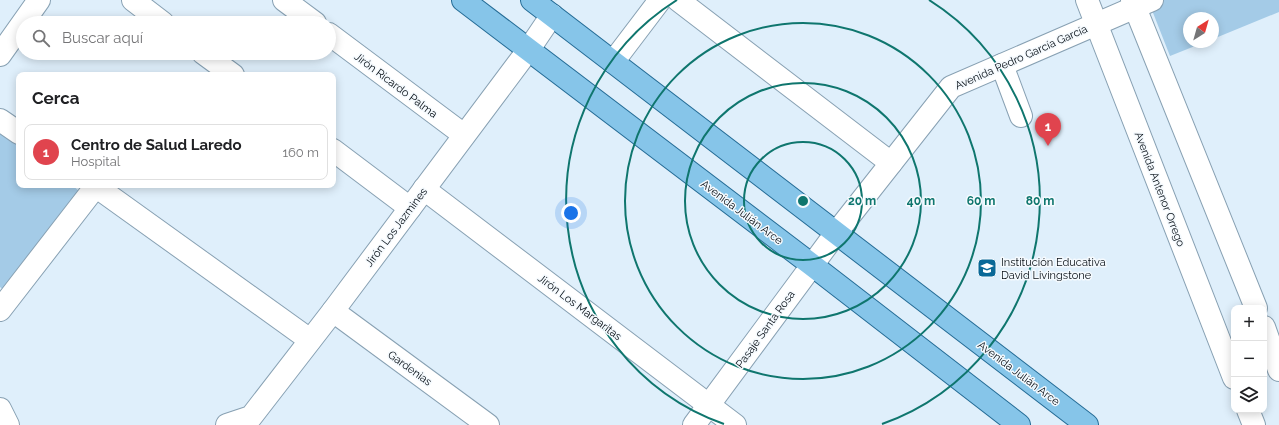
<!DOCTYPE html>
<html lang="es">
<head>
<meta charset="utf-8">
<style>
  body { margin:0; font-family:Raleway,sans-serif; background:#f2f2f2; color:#202124 }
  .controls { position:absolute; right:12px; bottom:12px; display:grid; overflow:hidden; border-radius:8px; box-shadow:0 2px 10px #0003 }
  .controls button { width:36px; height:36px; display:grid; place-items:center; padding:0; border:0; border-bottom:1px solid #e0e0e0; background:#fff; color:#202124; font:20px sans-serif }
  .compass { position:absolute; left:1183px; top:12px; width:36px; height:36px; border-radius:50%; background:#fff; box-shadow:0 2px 10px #0003; rotate:37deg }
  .you { position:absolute; left:571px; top:213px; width:14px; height:14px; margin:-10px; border:3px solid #fff; border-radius:50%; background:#1a73e8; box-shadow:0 0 0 6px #1a73e833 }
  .badge { display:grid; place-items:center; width:26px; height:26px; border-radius:50%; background:#096897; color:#fff; font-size:13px; font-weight:700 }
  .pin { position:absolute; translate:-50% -33px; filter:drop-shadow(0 1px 2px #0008) }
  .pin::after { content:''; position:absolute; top:21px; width:14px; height:12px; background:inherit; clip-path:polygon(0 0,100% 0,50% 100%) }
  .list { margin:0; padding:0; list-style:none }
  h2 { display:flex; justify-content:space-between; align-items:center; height:52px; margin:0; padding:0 16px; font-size:17px }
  h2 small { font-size:13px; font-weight:400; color:#757577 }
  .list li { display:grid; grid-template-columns:26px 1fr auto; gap:12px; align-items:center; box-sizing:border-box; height:56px; margin:0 8px 8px; padding:0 8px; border:1px solid #e0e0e0; border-radius:8px }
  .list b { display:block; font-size:15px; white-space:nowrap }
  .list p { margin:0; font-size:13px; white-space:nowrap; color:#757577 }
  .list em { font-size:13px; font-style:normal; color:#757577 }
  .icon { flex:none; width:22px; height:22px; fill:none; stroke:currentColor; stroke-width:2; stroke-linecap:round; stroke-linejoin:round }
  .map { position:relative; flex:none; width:1279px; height:425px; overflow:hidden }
  .search { position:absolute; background:#fff; box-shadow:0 2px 10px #0003; left:16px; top:16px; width:320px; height:44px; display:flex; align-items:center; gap:10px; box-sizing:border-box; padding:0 14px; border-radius:22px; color:#757577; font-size:15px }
  .panel { position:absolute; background:#fff; box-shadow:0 2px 10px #0003; left:16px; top:72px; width:320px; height:116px; border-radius:8px }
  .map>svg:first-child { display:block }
</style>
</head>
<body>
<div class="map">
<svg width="1279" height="425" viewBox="0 0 1279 425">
  <rect width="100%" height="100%" fill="#dfeffb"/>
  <g fill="#a4cbe7">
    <polygon points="1148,0 1279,0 1279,12 1213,39 1213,18 1189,18 1189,42 1205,42 1170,56"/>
    <polygon points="0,130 19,145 19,185 72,185 79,191 4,290 0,287"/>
  </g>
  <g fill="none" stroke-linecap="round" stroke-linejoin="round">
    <g stroke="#88a1b3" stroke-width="24">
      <g id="minor">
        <polyline points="133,0 163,23"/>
        <polyline points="284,0 315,23"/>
        <polyline points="678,0 891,163"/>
        <polyline points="1087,0 1234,378"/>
        <polyline points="1132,0 1256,308"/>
        <polyline points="329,34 464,135"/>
        <polyline points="203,53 233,75"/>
        <polyline points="0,55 39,0"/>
        <polyline points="613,62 660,0"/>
        <polyline points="1002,65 1021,116"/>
        <polyline points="0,120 19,133"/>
        <polyline points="333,150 410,208"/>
        <polyline points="94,185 310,340"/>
        <polyline points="424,189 735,425"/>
        <polyline points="0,310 96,186"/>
        <polyline points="333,311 488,425"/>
        <polyline points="1264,327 1279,370"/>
        <polyline points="0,409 8,425"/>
        <polyline points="1248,410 1254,425"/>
        <polyline points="227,425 251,417 333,311 529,49 552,15"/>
        <polyline points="694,425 836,233 951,87 1152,0"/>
      </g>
    </g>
    <g stroke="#256c96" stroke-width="24">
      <g id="major">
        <polyline points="463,0 812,265 1019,425"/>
        <polyline points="532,0 1087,425"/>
      </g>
    </g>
    <use href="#minor" stroke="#fff" stroke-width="22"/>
    <use href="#major" stroke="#86c5e9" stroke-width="22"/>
  </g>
  <g fill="none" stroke="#0f766e" stroke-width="2">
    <circle cx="803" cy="201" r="59"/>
    <circle cx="803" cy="201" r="118"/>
    <circle cx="803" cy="201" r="178"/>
    <path d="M724 424A237 237 0 0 1 677 0M929 0A237 237 0 0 1 882 424"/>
  </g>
  <defs>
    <g id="school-square" transform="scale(1)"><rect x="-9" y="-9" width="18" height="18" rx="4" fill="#096897" stroke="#f5fafe"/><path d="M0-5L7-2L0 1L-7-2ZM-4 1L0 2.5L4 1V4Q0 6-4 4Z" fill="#fff"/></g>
  </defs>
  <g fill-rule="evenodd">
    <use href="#school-square" x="987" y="268"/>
  </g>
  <g text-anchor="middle" stroke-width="3" stroke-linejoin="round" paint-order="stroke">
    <g font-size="11" fill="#060e15" stroke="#f5fafe">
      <text transform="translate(1021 57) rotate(-24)" y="4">Avenida Pedro García García</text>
      <text transform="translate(396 85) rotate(37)" y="4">Jirón Ricardo Palma</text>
      <text transform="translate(1160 189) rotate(69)" y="4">Avenida Antenor Orrego</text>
      <text transform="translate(742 212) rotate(37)" y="4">Avenida Julián Arce</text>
      <text transform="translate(396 227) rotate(-53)" y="4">Jirón Los Jazmines</text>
      <text transform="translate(580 307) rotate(37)" y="4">Jirón Los Margaritas</text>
      <text transform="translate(765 329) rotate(-54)" y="4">Pasaje Santa Rosa</text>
      <text transform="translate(410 368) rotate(36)" y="4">Gardenias</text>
      <text transform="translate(1019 373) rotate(37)" y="4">Avenida Julián Arce</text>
    </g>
    <g font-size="11" fill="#060e15" stroke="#f5fafe" text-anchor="start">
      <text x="1001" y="266">Institución Educativa<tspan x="1001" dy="13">David Livingstone</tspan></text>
    </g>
  </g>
  <circle cx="803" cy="201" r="6" fill="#0f766e" stroke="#f5fafe" stroke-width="2"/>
  <g font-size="12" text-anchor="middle" font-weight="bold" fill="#0f766e" stroke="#f5fafe" stroke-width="3" stroke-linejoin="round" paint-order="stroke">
    <text x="862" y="205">20 m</text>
    <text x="921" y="205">40 m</text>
    <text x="981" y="205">60 m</text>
    <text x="1040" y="205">80 m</text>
  </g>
</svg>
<div class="controls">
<button>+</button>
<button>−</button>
<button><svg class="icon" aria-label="layers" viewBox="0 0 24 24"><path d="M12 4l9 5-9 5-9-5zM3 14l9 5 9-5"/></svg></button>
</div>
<svg class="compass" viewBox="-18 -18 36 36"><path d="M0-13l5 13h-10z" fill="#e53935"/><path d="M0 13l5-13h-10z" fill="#757577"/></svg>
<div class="you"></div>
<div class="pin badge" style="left:1048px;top:146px;background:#e0444e">1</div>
<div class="search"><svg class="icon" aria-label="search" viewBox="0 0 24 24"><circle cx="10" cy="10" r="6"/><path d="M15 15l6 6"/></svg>Buscar aquí</div>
<section class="panel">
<h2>Cerca<small></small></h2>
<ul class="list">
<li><span class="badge" style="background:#e0444e">1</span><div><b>Centro de Salud Laredo</b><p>Hospital</p></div><em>160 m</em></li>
</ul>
</section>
</div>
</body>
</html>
